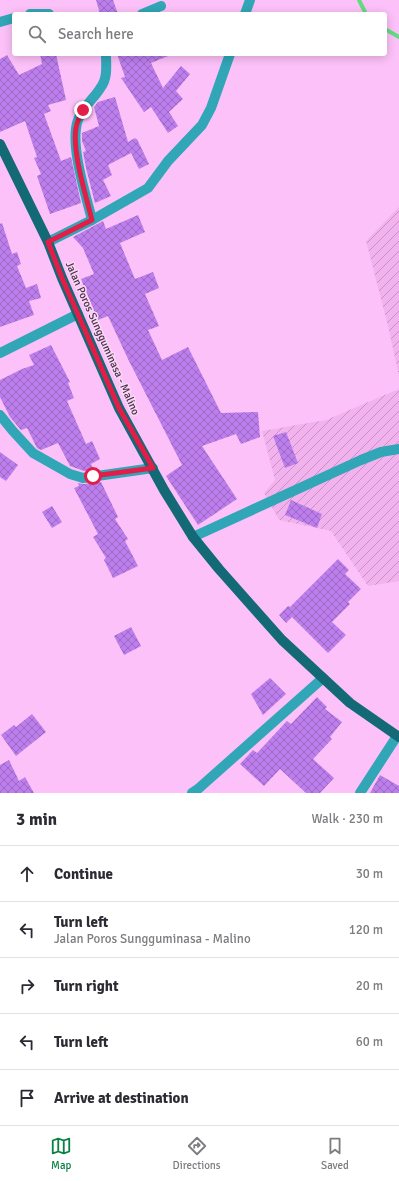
<!DOCTYPE html>
<html lang="en">
<head>
<meta charset="utf-8">
<style>
  body { margin:0; font-family:Signika,sans-serif; background:#f7f7f7; color:#2b2b33 }
  .stop { position:absolute; width:12px; height:12px; margin:-9px; border:3px solid #e11d48; border-radius:50%; background:#fff }
  .stop.end { background:#e11d48; border-color:#fff; box-shadow:0 1px 4px #0008 }
  .list { margin:0; padding:0; list-style:none }
  h2 { display:flex; justify-content:space-between; align-items:center; height:52px; margin:0; padding:0 16px; font-size:17px }
  h2 small { font-size:13px; font-weight:400; color:#7c7c81 }
  .list li { display:grid; grid-template-columns:26px 1fr auto; gap:12px; align-items:center; box-sizing:border-box; height:56px; padding:0 16px; border-top:1px solid #e1e1e2 }
  .list b { display:block; font-size:15px; white-space:nowrap }
  .list p { margin:0; font-size:13px; white-space:nowrap; color:#7c7c81 }
  .list em { font-size:13px; font-style:normal; color:#7c7c81 }
  .icon { flex:none; width:22px; height:22px; fill:none; stroke:currentColor; stroke-width:2; stroke-linecap:round; stroke-linejoin:round }
  .map { position:relative; flex:none; width:399px; height:793px; overflow:hidden }
  .search { position:absolute; background:#fff; box-shadow:0 2px 10px #0003; left:12px; right:12px; top:12px; height:44px; display:flex; align-items:center; gap:10px; box-sizing:border-box; padding:0 14px; border-radius:4px; color:#7c7c81; font-size:15px }
  .sheet { height:332px; background:#fff }
  nav { display:flex; justify-content:space-around; align-items:center; box-sizing:border-box; height:56px; border-top:1px solid #e1e1e2; background:#fff; font-size:11px; color:#7c7c81 }
  nav a { display:grid; justify-items:center; gap:2px }
  nav .on { color:#0b8043 }
  .map>svg:first-child { display:block }
</style>
</head>
<body>
<div class="map">
<svg width="399" height="793" viewBox="0 0 399 793">
  <defs>
    <pattern id="industrial-furrows" width="10" height="10" patternUnits="userSpaceOnUse"><rect width="10" height="10" fill="#f2b2ee"/><path d="M-1 1l2-2M0 10L10 0M9 11l2-2" fill="none" stroke="#c691c3"/></pattern>
    <pattern id="building-cross-hatch" width="8" height="8" patternUnits="userSpaceOnUse"><rect width="8" height="8" fill="#bd7eed"/><path d="M0 0l8 8M0 8l8-8" fill="none" stroke="#9c68c2"/></pattern>
  </defs>
  <rect width="100%" height="100%" fill="#fcc1f8"/>
  <g fill="url(#industrial-furrows)">
    <polygon points="399,207 399,376 388,326 366,241"/>
    <polygon points="399,389 399,581 368,586 331,531 279,520 264,493 275,480 262,431 326,420"/>
  </g>
  <g fill="none" stroke-linecap="round" stroke-linejoin="round">
    <g stroke="#64db7f" stroke-width="4">
      <polyline points="359,0 366,14"/>
      <polyline points="385,29 399,37"/>
    </g>
  </g>
  <g fill="url(#building-cross-hatch)">
    <polygon points="96,0 113,0 118,14 100,14"/>
    <polygon points="40,54 56,54 66,100 48,105 51,111 44,114 61,161 71,157 81,203 50,214 37,176 41,174 34,158 37,157 25,121 0,132 0,59 7,55 19,75 42,64"/>
    <polygon points="117,54 173,54 151,63 163,88 181,66 190,74 176,91 183,99 169,112 178,126 168,133 151,107 144,112 121,78 125,77"/>
    <polygon points="115,97 128,142 135,138 136,139 137,139 149,164 139,169 131,153 108,165 112,175 103,180 111,196 95,203 86,168 83,152 86,151 82,141 82,133 99,126 94,107 98,102"/>
    <polygon points="138,215 145,232 120,243 135,279 153,272 159,288 145,294 159,326 148,330 162,360 188,347 221,413 258,412 260,437 241,444 236,434 202,446 237,499 198,525 166,476 182,465 128,359 108,316 98,320 81,279 94,274 83,248 73,237 103,221 106,229"/>
    <polygon points="2,223 12,254 17,252 21,264 17,266 26,288 37,284 41,298 29,301 34,315 0,327 0,224"/>
    <polygon points="51,345 70,382 68,383 74,398 67,401 86,444 92,441 100,459 91,464 94,470 84,471 70,466 58,443 41,450 37,448 27,428 21,430 10,417 0,397 0,380 22,369 34,365 29,355"/>
    <polygon points="286,432 298,463 285,468 273,436"/>
    <polygon points="0,452 18,465 6,481 0,477"/>
    <polygon points="101,482 118,517 115,519 128,539 125,541 138,566 113,578 104,560 106,558 93,537 98,534 74,488 79,486 78,483 84,484"/>
    <polygon points="291,500 322,514 317,528 285,515"/>
    <polygon points="52,506 62,522 52,528 42,512"/>
    <polygon points="338,559 349,570 345,574 361,589 348,602 350,604 332,622 346,635 328,653 292,617 286,623 279,615 288,606 290,607"/>
    <polygon points="131,627 141,646 124,655 114,636"/>
    <polygon points="270,678 286,694 263,715 251,694"/>
    <polygon points="317,697 327,707 325,709 342,722 330,737 332,739 313,759 334,778 320,793 306,793 280,769 264,786 240,764 253,750 257,753 287,721 291,724"/>
    <polygon points="32,714 46,732 16,756 1,735 14,725 16,727"/>
    <polygon points="9,760 19,781 25,777 34,793 0,793 0,765"/>
    <polygon points="380,775 399,786 399,793 370,793"/>
  </g>
  <g fill="none" stroke-linecap="round" stroke-linejoin="round">
    <g stroke="#31a6b6" stroke-width="10">
      <polyline points="30,14 49,14"/>
      <polyline points="142,14 161,6"/>
      <polyline points="245,14 250,0"/>
      <polyline points="0,22 14,18"/>
      <path d="M92 220C86 195 69 144 78 120 83 106 94 99 101 87 108 78 106 64 106 54"/>
      <polyline points="48,242 92,220 148,188 168,161 202,125 211,108 230,54"/>
      <polyline points="0,353 78,314"/>
      <polyline points="0,415 12,430 33,453 70,474 83,478 153,468"/>
      <polyline points="193,537 361,460 381,452 399,449"/>
      <polyline points="192,793 198,789 323,678"/>
      <polyline points="360,793 397,736"/>
    </g>
    <polyline stroke="#136975" stroke-width="10" points="0,144 48,242 62,278 119,408 164,490 193,537 219,569 282,640 350,703 399,737"/>
  </g>
  <g fill="none" stroke-linecap="round" stroke-linejoin="round">
    <path stroke="#e11d48" stroke-width="5" d="M83 110C80 116 77 121 76 128 72 152 86 196 92 220L48 242 62 278 119 408 153 468 93 476"/>
  </g>
  <g text-anchor="middle" stroke-width="3" stroke-linejoin="round" paint-order="stroke">
    <g font-size="11" fill="#493248" stroke="#fbd7f8">
      <text transform="translate(103 338) rotate(66)" y="4">Jalan Poros Sungguminasa - Malino</text>
    </g>
  </g>
</svg>
<div class="stop" style="left:93px;top:476px"></div>
<div class="stop end" style="left:83px;top:110px"></div>
<div class="search"><svg class="icon" aria-label="search" viewBox="0 0 24 24"><circle cx="10" cy="10" r="6"/><path d="M15 15l6 6"/></svg>Search here</div>
</div>
<section class="sheet">
<h2>3 min<small>Walk · 230 m</small></h2>
<ul class="list">
<li><svg class="icon" aria-label="ahead" viewBox="0 0 24 24"><path d="M12 20V5M6 11l6-6 6 6"/></svg><div><b>Continue</b></div><em>30 m</em></li>
<li><svg class="icon" aria-label="left" viewBox="0 0 24 24"><path d="M17 20v-9H6M10 6l-5 5 5 5"/></svg><div><b>Turn left</b><p>Jalan Poros Sungguminasa - Malino</p></div><em>120 m</em></li>
<li><svg class="icon" aria-label="right" viewBox="0 0 24 24"><path d="M7 20v-9h11M14 6l5 5-5 5"/></svg><div><b>Turn right</b></div><em>20 m</em></li>
<li><svg class="icon" aria-label="left" viewBox="0 0 24 24"><path d="M17 20v-9H6M10 6l-5 5 5 5"/></svg><div><b>Turn left</b></div><em>60 m</em></li>
<li><svg class="icon" aria-label="arrive" viewBox="0 0 24 24"><path d="M6 21V4h12l-3 4 3 4H6"/></svg><div><b>Arrive at destination</b></div></li>
</ul>
</section>
<nav>
<a class="on"><svg class="icon" aria-label="map" viewBox="0 0 24 24"><path d="M3 6l6-2 6 2 6-2v14l-6 2-6-2-6 2zM9 4v14M15 6v14"/></svg>Map</a>
<a><svg class="icon" aria-label="directions" viewBox="0 0 24 24"><path d="M12 3l9 9-9 9-9-9zM9 14v-3h6M13 9l2 2-2 2"/></svg>Directions</a>
<a><svg class="icon" aria-label="saved" viewBox="0 0 24 24"><path d="M7 4h10v16l-5-4-5 4z"/></svg>Saved</a>
</nav>
</body>
</html>
